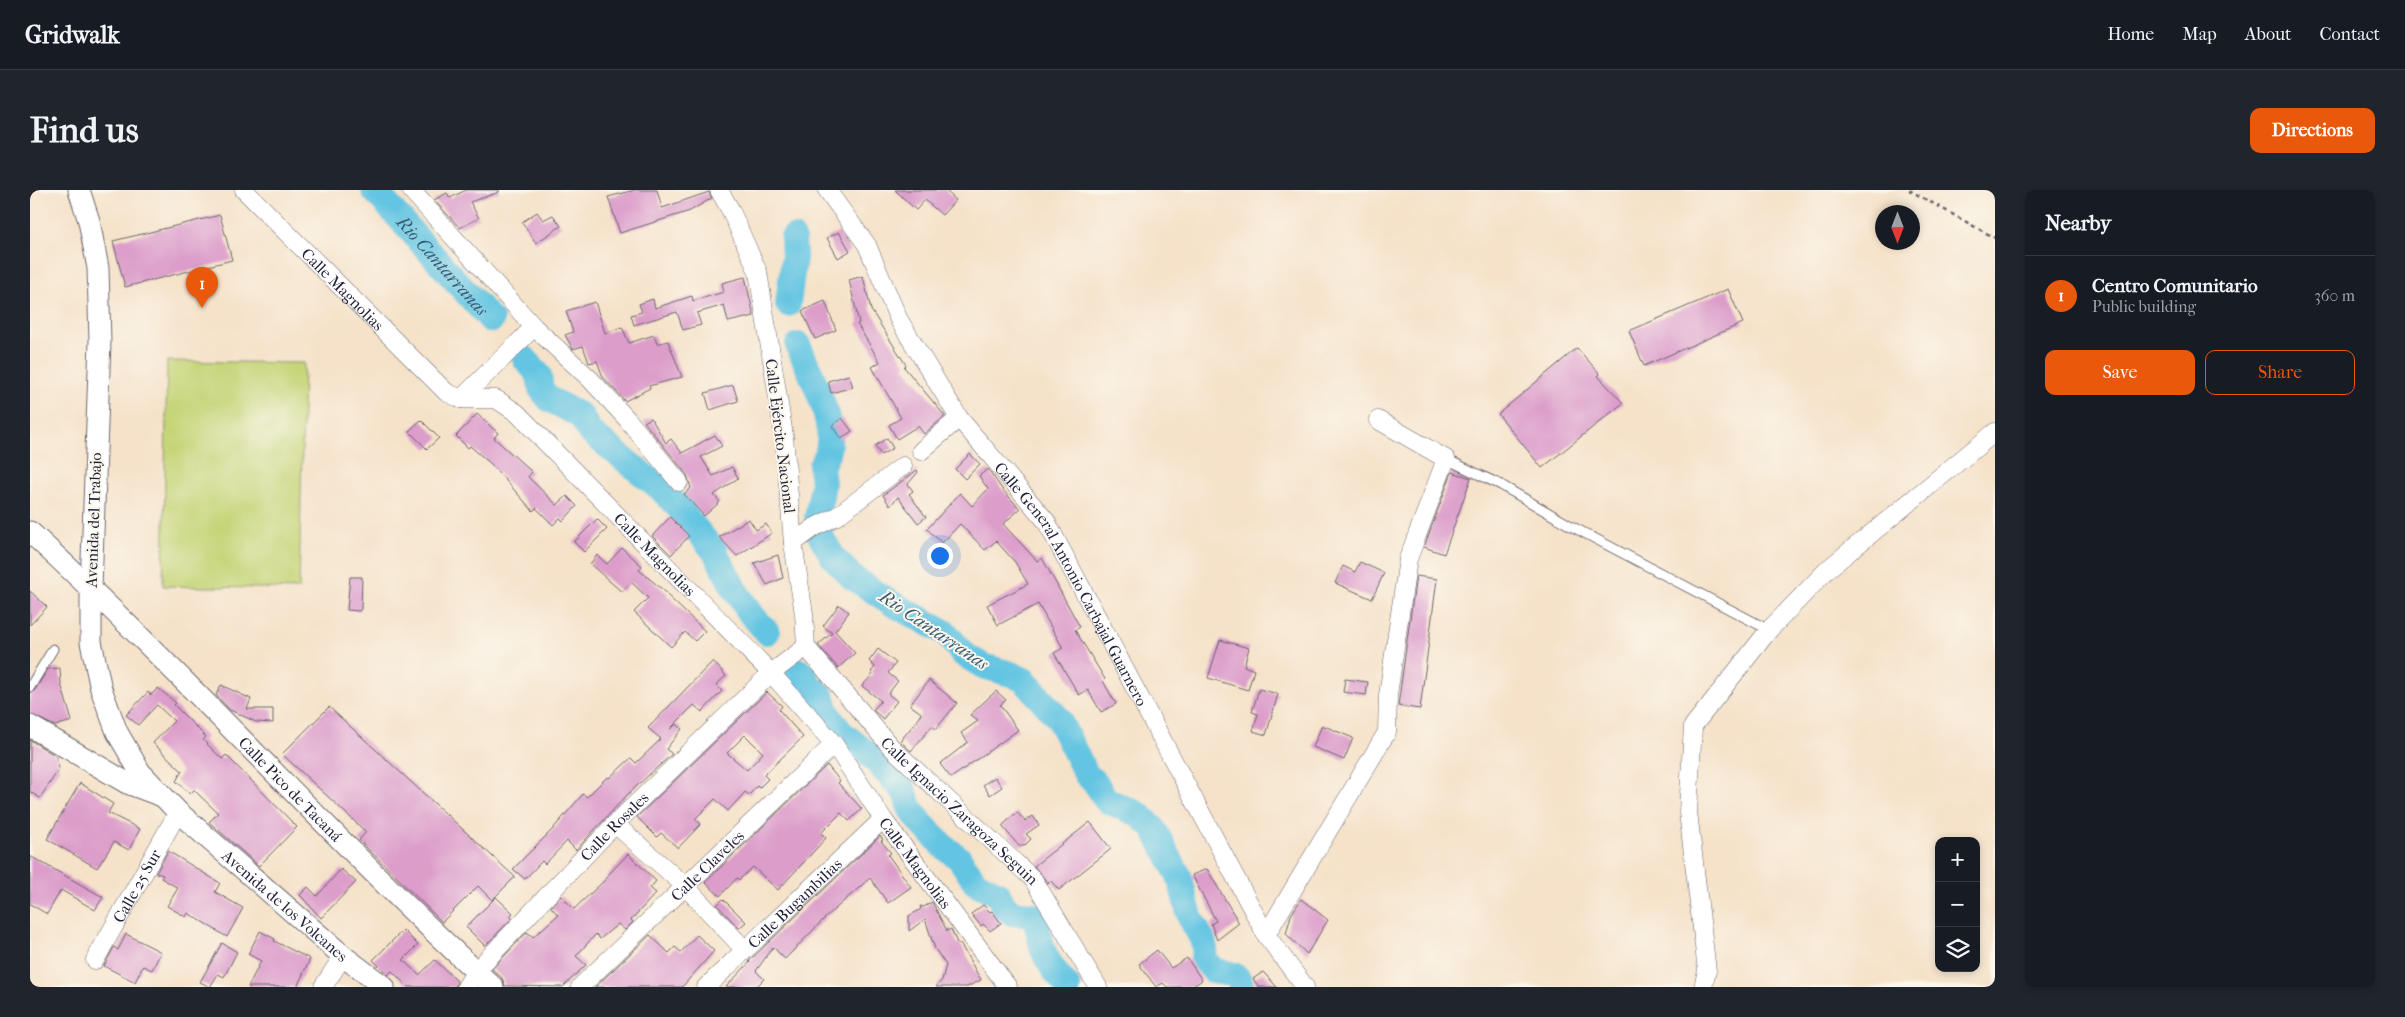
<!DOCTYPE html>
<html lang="en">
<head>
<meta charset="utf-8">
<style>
  body { margin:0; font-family:"IM FELL French Canon",serif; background:#20242c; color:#f1f3f6 }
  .controls { position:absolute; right:15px; bottom:15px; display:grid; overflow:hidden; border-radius:10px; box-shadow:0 2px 8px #0003 }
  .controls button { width:45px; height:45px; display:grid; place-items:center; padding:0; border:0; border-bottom:1px solid #363941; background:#171b24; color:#f1f3f6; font:25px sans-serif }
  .compass { position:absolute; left:1845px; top:15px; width:45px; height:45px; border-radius:50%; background:#171b24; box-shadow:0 2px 8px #0003; rotate:180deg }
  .you { position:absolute; left:909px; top:365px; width:18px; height:18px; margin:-12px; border:4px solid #fff; border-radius:50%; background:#1a73e8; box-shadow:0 0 0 8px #1a73e833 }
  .badge { display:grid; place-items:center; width:32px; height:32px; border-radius:50%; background:#ea580c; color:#fff; font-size:16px; font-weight:700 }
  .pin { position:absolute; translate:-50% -41px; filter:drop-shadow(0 1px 2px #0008) }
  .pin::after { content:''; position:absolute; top:26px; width:18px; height:15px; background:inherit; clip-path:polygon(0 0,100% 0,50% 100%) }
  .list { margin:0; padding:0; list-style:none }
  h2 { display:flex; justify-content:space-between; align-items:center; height:65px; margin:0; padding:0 20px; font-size:21px }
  h2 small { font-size:16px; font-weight:400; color:#9ea1a6 }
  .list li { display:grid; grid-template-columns:32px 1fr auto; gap:15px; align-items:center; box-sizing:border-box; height:80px; padding:0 20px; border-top:1px solid #363941 }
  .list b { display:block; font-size:19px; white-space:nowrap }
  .list p { margin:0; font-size:16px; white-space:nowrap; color:#9ea1a6 }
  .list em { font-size:16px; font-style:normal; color:#9ea1a6 }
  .actions { display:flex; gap:10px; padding:15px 20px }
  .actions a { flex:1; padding:11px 0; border:1px solid #ea580c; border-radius:10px; text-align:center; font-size:18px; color:#ea580c }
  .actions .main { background:#ea580c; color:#fff }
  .icon { flex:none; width:28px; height:28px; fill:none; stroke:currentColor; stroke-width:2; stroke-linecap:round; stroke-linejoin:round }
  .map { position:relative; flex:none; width:1965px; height:797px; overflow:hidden; border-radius:10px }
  header { display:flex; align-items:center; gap:30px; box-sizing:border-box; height:70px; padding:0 25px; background:#171b24; border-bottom:1px solid #363941 }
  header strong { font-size:24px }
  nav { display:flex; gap:28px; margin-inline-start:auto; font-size:18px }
  .intro { display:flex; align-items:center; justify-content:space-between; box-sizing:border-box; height:120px; padding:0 30px }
  h1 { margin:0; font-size:35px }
  .button { padding:12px 22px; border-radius:10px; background:#ea580c; color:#fff; font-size:18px; font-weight:700 }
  main { display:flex; gap:30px; padding:0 30px }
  aside { flex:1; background:#171b24; border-radius:10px; box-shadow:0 2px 8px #0003 }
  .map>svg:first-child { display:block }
</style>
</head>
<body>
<header>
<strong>Gridwalk</strong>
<nav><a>Home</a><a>Map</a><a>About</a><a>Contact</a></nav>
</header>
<div class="intro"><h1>Find us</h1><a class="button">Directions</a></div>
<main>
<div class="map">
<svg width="1965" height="797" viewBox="0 0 1965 797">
  <rect width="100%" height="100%" fill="#fbf7ec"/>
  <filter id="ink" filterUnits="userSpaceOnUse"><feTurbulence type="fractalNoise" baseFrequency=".02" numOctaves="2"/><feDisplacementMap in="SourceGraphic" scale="10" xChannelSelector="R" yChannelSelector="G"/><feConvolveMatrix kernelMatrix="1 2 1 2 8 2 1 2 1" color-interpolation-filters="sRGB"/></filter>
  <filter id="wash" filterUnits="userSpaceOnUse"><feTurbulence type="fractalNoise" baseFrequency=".0096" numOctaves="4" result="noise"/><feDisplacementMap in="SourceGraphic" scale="20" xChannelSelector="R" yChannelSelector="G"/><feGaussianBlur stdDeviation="1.12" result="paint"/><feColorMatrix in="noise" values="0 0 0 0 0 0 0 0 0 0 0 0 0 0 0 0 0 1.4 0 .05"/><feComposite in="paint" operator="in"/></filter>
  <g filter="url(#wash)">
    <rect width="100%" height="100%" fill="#f5e2c9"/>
    <polygon fill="#c4d476" stroke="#737b58" points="137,171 274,173 269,399 133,396"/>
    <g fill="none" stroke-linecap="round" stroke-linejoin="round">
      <g stroke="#64c5e2" stroke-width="26">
        <path id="s1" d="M344 0 461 130"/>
        <polyline points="758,114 764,67 763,48"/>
        <path d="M768 155C781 186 815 245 791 275L793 294 787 329 791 347 803 367 822 387 863 414 916 443 933 464 953 476 981 484 994 490 1028 528 1056 584 1067 595 1076 610 1110 625 1124 639 1149 686 1160 727 1172 749 1175 759 1173 768 1184 781C1197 784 1209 781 1211 797"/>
        <polyline points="495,169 509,185 511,199 519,209 551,226 559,241 631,299 649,318 685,362 705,400 720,423 737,442"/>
        <path d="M765 479 774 484 779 495 791 505 800 528 812 543 843 568 874 601 880 618 892 634 913 656 929 668 946 693 968 704 974 716 982 723 1003 725C1009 736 1009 748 1013 760 1018 773 1029 787 1038 797"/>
      </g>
    </g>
    <g id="blocks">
      <g fill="#dc9dcb" fill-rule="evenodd">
        <polygon points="436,0 469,0 469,2 440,12 449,28 430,38 404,10 417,3 420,8"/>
        <polygon points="605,0 627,0 632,18 679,2 682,8 660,21 590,43 578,7"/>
        <polygon points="865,0 915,0 926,10 912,25 895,10 886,20"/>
        <polygon points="507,22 513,30 523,25 531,36 506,53 492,32"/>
        <polygon points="190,25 202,70 95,97 83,51"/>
        <polygon points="809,42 820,61 808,68 797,48"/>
        <polygon points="833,86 841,120 876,175 874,177 915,226 894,244 888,236 867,249 859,235 871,228 842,177 850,172 827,134 829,133 819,90"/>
        <polygon points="715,87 724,126 698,132 694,115 667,123 671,135 653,140 647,122 604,135 601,125 612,122 609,114 623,109 625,118 662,106 663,111 694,102 692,93"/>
        <polygon points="1698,99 1713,133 1614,176 1599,141"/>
        <polygon points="795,111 806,140 785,149 772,121"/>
        <polygon points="565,112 575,143 592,137 599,153 624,145 627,154 638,151 652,187 619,196 620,198 595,211 573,187 567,171 559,173 553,156 543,159 535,145 543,142 536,121"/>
        <polygon points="1547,158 1570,184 1568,186 1593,213 1512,278 1468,224"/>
        <polygon points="819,185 823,197 801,203 798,191"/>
        <polygon points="703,195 708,211 680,220 675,203"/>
        <polygon points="447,224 468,243 464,248 502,282 498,287 527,315 537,306 547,316 533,331 530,328 523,335 506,318 503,321 461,274 440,256 438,258 426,246"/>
        <polygon points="621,228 636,253 641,249 652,263 685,245 692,256 671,267 683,286 702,277 708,288 684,305 690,312 674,326 654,304 661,298 657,285 614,232"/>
        <polygon points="812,228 822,241 811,249 802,236"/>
        <polygon points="391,230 409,248 397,259 379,241"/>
        <polygon points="857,248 863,258 851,265 845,256"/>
        <polygon points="940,264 950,274 935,289 925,279"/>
        <polygon points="958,279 972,299 990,319 973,334 1007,371 1012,368 1050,437 1045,440 1075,489 1073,491 1086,514 1071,522 1058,500 1049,505 1024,463 1033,458 1008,414 968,435 957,415 998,394 985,372 966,351 955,360 930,334 912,353 897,339 930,303 942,316 958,299 949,286"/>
        <polygon points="887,280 888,282 878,294 883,301 879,304 896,327 888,333 868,307 860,316 853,305"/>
        <polygon points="1422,282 1441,288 1414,364 1394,357"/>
        <polygon points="640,327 659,346 641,365 622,346"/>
        <polygon points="567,329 577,339 554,362 544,352"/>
        <polygon points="719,329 726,340 736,334 742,343 707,366 689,347"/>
        <polygon points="592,358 612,376 609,380 638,404 637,405 675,441 665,451 655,442 641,457 604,422 618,408 601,392 592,402 560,374 567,365 577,374"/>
        <polygon points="748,365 753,388 737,395 724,373"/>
        <polygon points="1330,372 1354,383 1342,409 1305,393 1313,376 1325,382"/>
        <polygon points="1386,386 1407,389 1390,519 1368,516"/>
        <polygon points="320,387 332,387 331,419 329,421 317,420"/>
        <polygon points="0,401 17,417 0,435"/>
        <polygon points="809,415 819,422 805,441 825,463 808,478 788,455 802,443 793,436"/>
        <polygon points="1190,450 1219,458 1214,476 1224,480 1218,500 1178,488"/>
        <polygon points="848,459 866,473 858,483 868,491 858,504 867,511 853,529 843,520 851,511 832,496 843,484 841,482 845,477 839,471"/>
        <polygon points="683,471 696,486 686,495 692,501 672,522 664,515 640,539 647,534 652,539 636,559 642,564 597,605 546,660 537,651 515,674 512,671 495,689 483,679 522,640 553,604 557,607 577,587 579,588 601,568 606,573 631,549 618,538"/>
        <polygon points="30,478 31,494 42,531 25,536 0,524 0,503 5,500 18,479"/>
        <polygon points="1315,489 1338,492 1336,505 1313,502"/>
        <polygon points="899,490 927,513 906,539 902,536 881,561 870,551 890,527 891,523 880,515"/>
        <polygon points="191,495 221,509 217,519 243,519 243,533 226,532 200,520 186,505"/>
        <polygon points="128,498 146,513 144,515 176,547 173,550 192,569 196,565 267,637 229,676 179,632 188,623 164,600 160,604 146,591 152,581 123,553 144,531 127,515 108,535 96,525 118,502 121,505"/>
        <polygon points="1229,499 1248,504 1236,545 1223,541 1228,524 1222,522"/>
        <polygon points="966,501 976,510 970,515 988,540 921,588 910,574 938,552 931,543 948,531 940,525"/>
        <path d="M737 502 752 516 749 520 773 547 734 585 738 589 729 598 727 596 719 605 715 602 698 621 685 609 665 629 671 634 648 658 631 643 627 647 607 627ZM715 545 733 563 717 580 697 563Z"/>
        <polygon points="299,517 485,687 462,710 448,696 412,732 329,650 336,642 252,564"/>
        <polygon points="1292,535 1323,548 1314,570 1283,557"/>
        <polygon points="0,550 26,566 29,579 10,608 0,602"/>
        <polygon points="797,575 810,591 808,593 832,619 819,631 811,623 791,643 796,648 748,700 723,677 709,690 707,688 690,706 675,692"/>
        <polygon points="965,587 972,597 960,605 953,595"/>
        <polygon points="50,593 83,614 78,623 110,639 99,660 84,652 67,678 17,649"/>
        <polygon points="987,622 995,631 1003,626 1009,635 996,644 1001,649 994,656 989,656 972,636"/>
        <polygon points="1060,632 1081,659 1029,700 1021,691 1018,693 1004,676"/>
        <polygon points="850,646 853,650 851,651 861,663 858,665 881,697 858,713 840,688 796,727 755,769 743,757 726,781 734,789 726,797 696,797 720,772 719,771"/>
        <polygon points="138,661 190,693 185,702 213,718 197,747 158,723 156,727 137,716 148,698 131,688 133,685 126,683"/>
        <polygon points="598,664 626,691 620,698 626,703 601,730 603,732 595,740 588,734 570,749 566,744 546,766 556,775 533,797 475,796 472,788 462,779 497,742 503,747 528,725 521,717 531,706 544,719 578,687 577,686"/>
        <polygon points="0,666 73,707 65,720 31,700 17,724 0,714"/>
        <polygon points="311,679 326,692 291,728 270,705 278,697 287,706"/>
        <polygon points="1177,679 1209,733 1187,750 1181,734 1186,731 1162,685"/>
        <polygon points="466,707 483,723 480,726 482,728 455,756 436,737"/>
        <polygon points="693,709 716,732 709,738 687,715"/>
        <polygon points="1271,709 1298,730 1277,764 1256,744 1261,725"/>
        <polygon points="902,712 917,741 921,739 927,753 931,755 951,790 937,797 906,797 912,790 916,775 905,759 895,729 879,741 879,726 891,719 890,716 894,717"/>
        <polygon points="953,715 960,722 962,721 971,733 960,741 953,734 951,736 941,724"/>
        <polygon points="373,740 388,755 373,770 389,785 405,770 427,791 425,797 378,797 362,781 358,785 343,770"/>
        <polygon points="230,741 245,749 244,751 280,769 267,797 218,797 231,771 218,764"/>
        <polygon points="96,744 131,762 122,780 113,776 105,792 74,776 84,757 88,760"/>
        <polygon points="620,745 639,763 645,757 651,762 667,745 684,761 652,797 565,797"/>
        <polygon points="192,753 207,762 194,787 188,784 180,797 170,792"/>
        <polygon points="1127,760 1141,778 1157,768 1172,790 1162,797 1137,797 1133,793 1126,797 1109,774"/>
        <polygon points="1233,782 1247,797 1229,797 1223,789"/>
      </g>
    </g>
  </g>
  <g filter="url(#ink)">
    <use href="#blocks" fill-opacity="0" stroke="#6c656d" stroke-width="1"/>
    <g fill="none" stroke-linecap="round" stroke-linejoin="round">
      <g stroke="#6c656d" stroke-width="11">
        <g id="service">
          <polyline points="1416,269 1471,295 1541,336 1739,440"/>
          <polyline points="0,497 23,459"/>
        </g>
      </g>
      <g stroke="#6c656d" stroke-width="19">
        <g id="minor">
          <path id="s2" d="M214 0 416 202 431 209H466L487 223 741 483 804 554 853 629 978 797"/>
          <polyline points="381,0 504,137 560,189 597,229 649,292"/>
          <path id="s3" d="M797 0 837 55 869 130 929 228 1016 331 1236 745 1275 797"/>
          <polyline points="431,209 504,137"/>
          <polyline points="891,261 929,228"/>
          <polyline points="763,353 785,337 807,326 873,276"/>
          <path id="s4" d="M776 457 861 557 1003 689 1068 797"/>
          <polyline points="585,634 655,696 714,759"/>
          <polyline points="1236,745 1357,542 1358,505 1378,369 1416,269 1348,230"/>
          <path id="s5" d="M65 770 148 622"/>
          <polyline points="293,797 313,766"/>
          <path id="s6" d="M436 797 446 781 585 634 741 483 776 457 774 424 763 353 754 246 728 82 701 21 689 0"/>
          <path id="s7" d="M550 797 804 554"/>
          <path id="s8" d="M676 797 853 629"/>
          <polyline points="1673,797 1677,781 1658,622 1663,536 1739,440 1798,379 1965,242"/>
        </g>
      </g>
      <g stroke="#6c656d" stroke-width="23">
        <g id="tertiary">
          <path id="s9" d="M49 0 59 31 68 78 70 152 61 397V452L71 499 87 542 110 582 148 622 313 766 354 797"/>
          <path id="s10" d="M0 342C160 488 303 651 463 797"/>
          <polyline points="0,536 97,593 129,605"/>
        </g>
      </g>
      <polyline stroke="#6c656d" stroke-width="2.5" stroke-dasharray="4 4" stroke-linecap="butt" points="1879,0 1965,48"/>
      <use href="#service" stroke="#fff" stroke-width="9"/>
      <use href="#minor" stroke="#fff" stroke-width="18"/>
      <use href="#tertiary" stroke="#fff" stroke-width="21"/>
    </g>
  </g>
  <g text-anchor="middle" stroke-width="4" stroke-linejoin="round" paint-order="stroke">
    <g font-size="16" fill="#22223b" stroke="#fbf7ec">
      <text dy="6" stroke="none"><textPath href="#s2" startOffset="140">Calle Magnolias</textPath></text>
      <text transform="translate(751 246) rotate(83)" y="6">Calle Ejército Nacional</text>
      <text transform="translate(63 330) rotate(-88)" y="6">Avenida del Trabajo</text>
      <text dy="6" stroke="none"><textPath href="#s2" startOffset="560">Calle Magnolias</textPath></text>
      <text dy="6" stroke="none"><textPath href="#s3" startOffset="466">Calle General Antonio Carbajal Guarnero</textPath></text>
      <text dy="6" stroke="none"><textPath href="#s10" startOffset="366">Calle Pico de Tacaná</textPath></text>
      <text dy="6" stroke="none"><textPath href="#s4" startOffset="225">Calle Ignacio Zaragoza Seguin</textPath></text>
      <text dy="6" stroke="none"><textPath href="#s6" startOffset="219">Calle Rosales</textPath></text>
      <text dy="6" stroke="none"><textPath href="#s2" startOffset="965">Calle Magnolias</textPath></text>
      <text dy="6" stroke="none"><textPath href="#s7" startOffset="176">Calle Claveles</textPath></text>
      <text dy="6" stroke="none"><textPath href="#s5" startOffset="85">Calle 25 Sur</textPath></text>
      <text dy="6" stroke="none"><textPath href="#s8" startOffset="122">Calle Bugambilias</textPath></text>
      <text dy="6" stroke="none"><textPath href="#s9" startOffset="792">Avenida de los Volcanes</textPath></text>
    </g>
    <g font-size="18" font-style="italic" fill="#395b75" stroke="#fbf7ec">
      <text dy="6" stroke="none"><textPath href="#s1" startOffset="102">Rio Cantarranas</textPath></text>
      <text transform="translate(904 440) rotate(34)" y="6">Rio Cantarranas</text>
    </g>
  </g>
</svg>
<div class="controls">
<button>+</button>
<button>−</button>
<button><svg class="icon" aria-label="layers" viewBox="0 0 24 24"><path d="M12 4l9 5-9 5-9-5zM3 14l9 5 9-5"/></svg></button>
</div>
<svg class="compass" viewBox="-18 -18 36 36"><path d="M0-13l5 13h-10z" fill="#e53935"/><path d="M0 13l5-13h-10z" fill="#9ea1a6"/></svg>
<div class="you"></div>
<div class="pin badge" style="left:172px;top:118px">1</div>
</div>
<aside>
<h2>Nearby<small></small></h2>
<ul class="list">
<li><span class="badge">1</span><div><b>Centro Comunitario</b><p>Public building</p></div><em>360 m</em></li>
</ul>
<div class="actions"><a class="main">Save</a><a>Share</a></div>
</aside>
</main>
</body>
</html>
